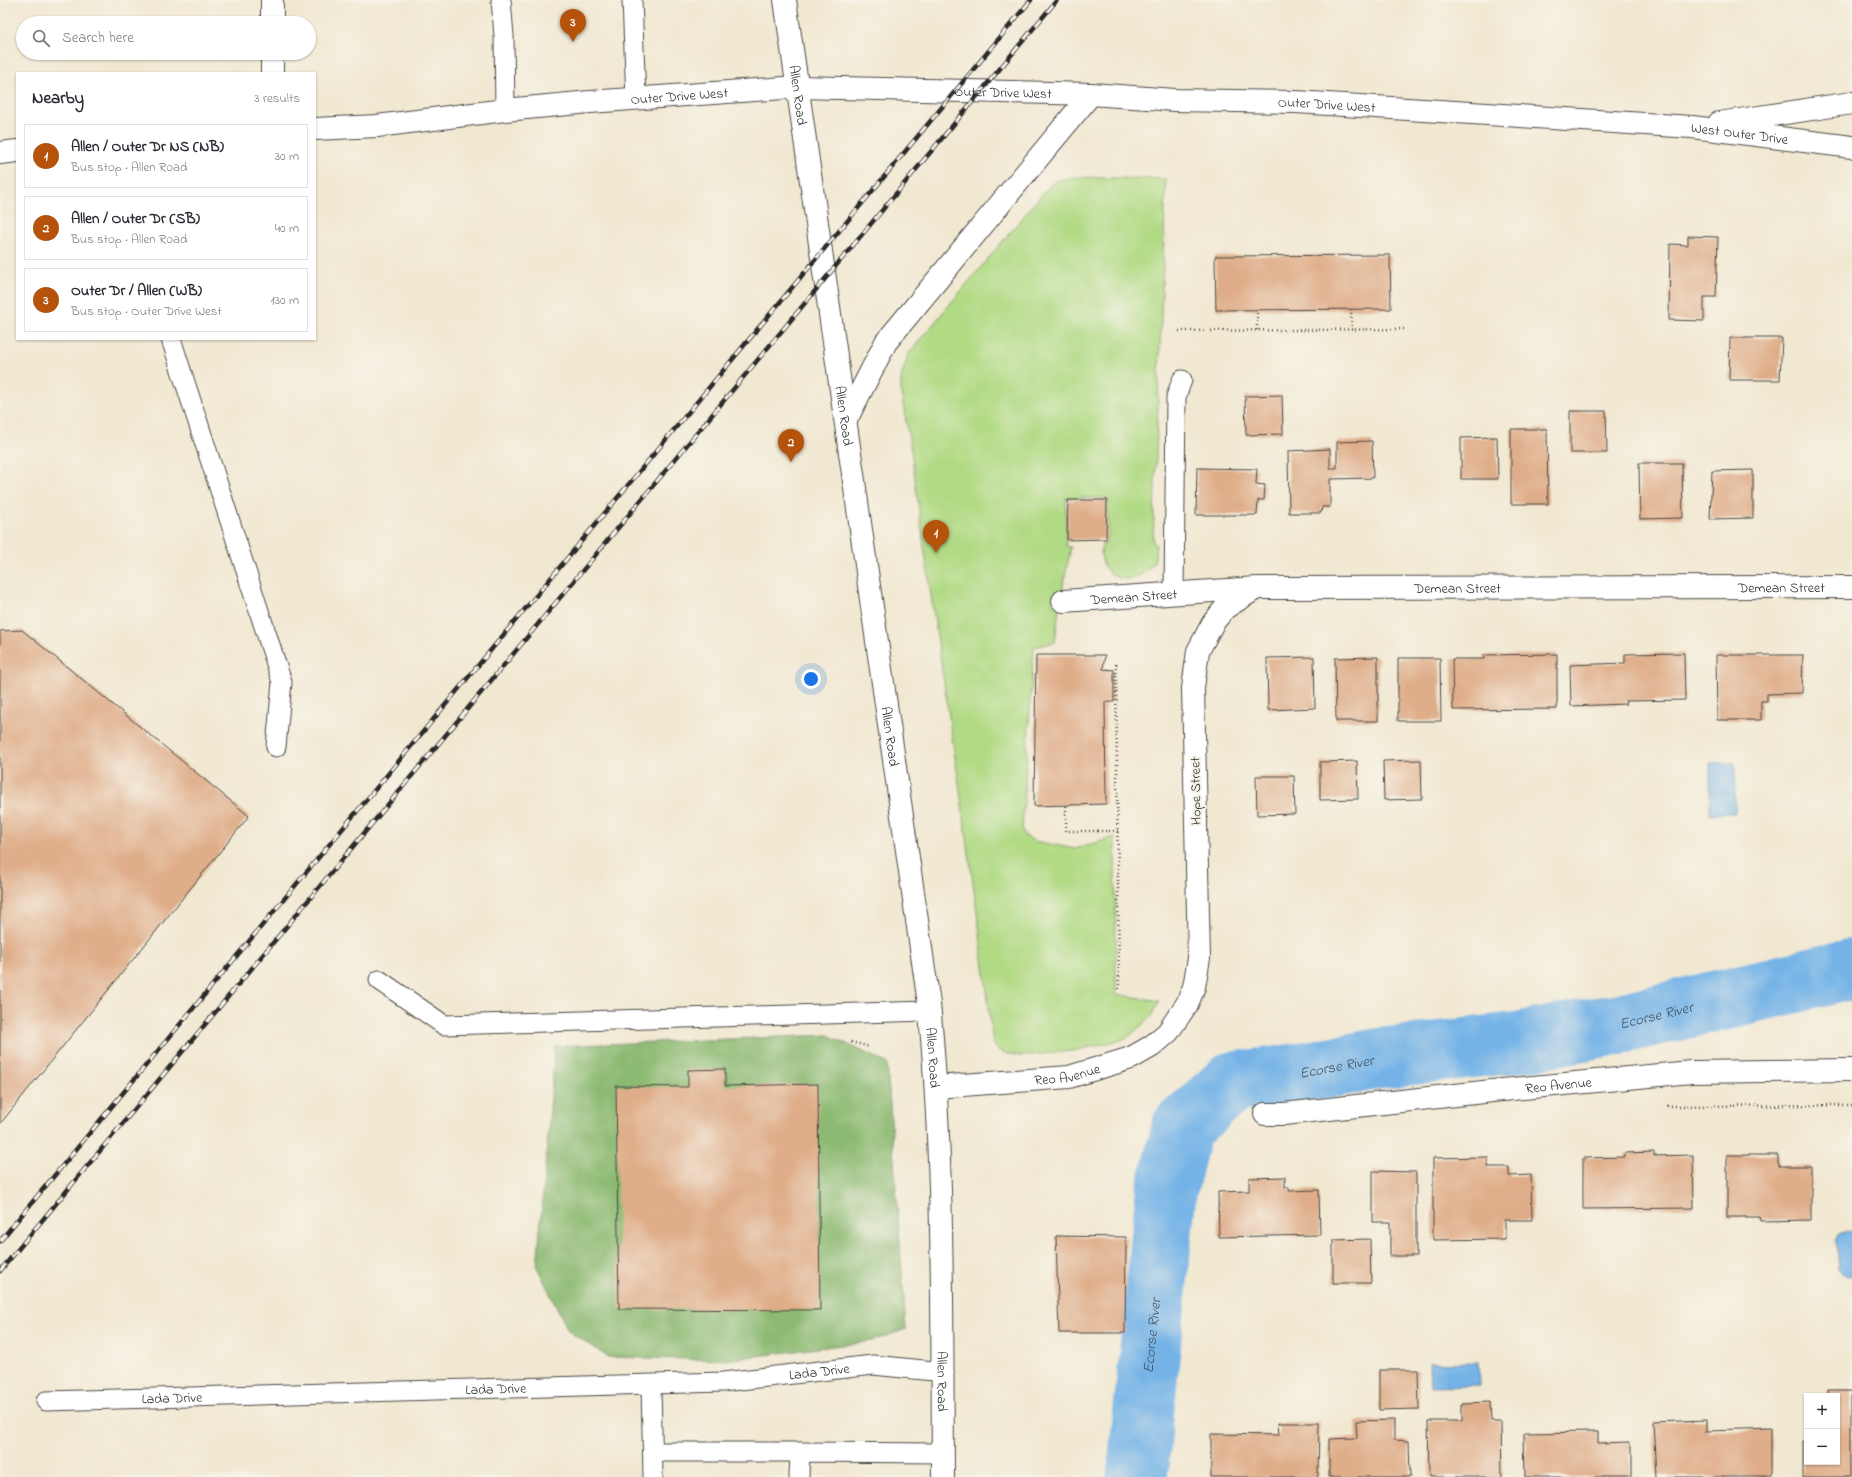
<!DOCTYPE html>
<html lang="en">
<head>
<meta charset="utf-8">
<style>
  body { margin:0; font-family:"Indie Flower",sans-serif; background:#f2f2f3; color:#2b2b33 }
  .controls { position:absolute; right:12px; bottom:12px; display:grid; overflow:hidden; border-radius:0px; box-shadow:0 1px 3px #0004 }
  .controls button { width:36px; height:36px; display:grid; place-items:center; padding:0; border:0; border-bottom:1px solid #e1e1e2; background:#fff; color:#2b2b33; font:20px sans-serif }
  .you { position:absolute; left:811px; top:679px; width:14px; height:14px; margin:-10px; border:3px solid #fff; border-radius:50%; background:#1a73e8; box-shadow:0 0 0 6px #1a73e833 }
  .badge { display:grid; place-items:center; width:26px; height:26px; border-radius:50%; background:#b45309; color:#fff; font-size:13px; font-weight:700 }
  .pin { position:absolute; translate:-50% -33px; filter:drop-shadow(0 1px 2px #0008) }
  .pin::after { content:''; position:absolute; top:21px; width:14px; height:12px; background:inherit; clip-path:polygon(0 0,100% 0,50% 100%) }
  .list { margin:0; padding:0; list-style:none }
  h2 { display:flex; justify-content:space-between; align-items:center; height:52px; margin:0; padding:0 16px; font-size:17px }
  h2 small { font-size:13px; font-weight:400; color:#7c7c81 }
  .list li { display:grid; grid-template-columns:26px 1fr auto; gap:12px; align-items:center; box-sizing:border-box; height:64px; margin:0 8px 8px; padding:0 8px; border:1px solid #e1e1e2; border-radius:0px }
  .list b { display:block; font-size:15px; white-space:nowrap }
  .list p { margin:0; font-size:13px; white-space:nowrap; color:#7c7c81 }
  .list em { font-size:13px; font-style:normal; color:#7c7c81 }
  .icon { flex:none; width:22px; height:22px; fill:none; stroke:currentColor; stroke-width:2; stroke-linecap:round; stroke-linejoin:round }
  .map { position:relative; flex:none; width:1852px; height:1477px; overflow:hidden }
  .search { position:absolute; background:#fff; box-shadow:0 1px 3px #0004; left:16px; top:16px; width:300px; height:44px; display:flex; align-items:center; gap:10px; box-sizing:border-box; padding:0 14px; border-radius:22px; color:#7c7c81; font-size:15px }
  .panel { position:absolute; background:#fff; box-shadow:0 1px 3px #0004; left:16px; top:72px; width:300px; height:268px; border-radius:0px }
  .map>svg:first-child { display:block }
</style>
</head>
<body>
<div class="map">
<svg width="1852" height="1477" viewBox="0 0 1852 1477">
  <rect width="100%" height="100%" fill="#f7f3e8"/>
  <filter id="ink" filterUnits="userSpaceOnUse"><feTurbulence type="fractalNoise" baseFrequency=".025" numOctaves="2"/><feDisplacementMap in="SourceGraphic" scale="8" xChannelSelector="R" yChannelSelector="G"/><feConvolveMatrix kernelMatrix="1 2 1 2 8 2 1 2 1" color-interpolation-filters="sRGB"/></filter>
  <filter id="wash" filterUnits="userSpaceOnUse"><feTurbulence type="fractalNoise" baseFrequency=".012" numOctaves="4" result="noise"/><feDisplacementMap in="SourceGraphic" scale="16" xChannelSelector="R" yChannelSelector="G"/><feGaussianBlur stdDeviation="0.9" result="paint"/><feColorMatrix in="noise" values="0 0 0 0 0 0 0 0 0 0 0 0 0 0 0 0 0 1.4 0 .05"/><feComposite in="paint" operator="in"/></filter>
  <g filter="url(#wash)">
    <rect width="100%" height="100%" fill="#f1e8d1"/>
    <path fill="#b1da84" stroke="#6e8258" d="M1071 177 1166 179 1153 543 1156 545C1155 550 1156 559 1153 563 1135 591 1095 580 1102 545L1105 544 1108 535V498H1066V546L1071 547 1060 601 1055 642 1034 647 1022 829 1025 836 1034 841 1075 849 1115 837 1116 994 1159 1001 1153 1015 1126 1039 1073 1051 1020 1056 1007 1054 998 1050 993 1045C972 845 936 648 911 449L901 393V377L909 353 1048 187 1054 182Z"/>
    <polygon fill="#8cba72" stroke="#5c724e" points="828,1035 887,1063 906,1329 872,1341 726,1360 608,1357 569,1332 537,1267 555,1046"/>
    <g fill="#74b3e7" stroke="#506f89">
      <polygon points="1710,763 1735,763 1735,813 1710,814"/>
      <path d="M1847 1230 1852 1231V1275C1846 1277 1841 1275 1838 1270L1836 1239 1839 1233Z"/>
      <polygon points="1479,1362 1480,1386 1430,1387 1429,1363"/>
    </g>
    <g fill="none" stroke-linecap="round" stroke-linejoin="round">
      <path stroke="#74b3e7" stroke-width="61" id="s1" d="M1137 1477 1166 1193 1182 1127 1233 1082 1283 1076 1383 1058 1520 1042 1623 1023 1852 969"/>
    </g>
    <g id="blocks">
      <g fill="#dfad89">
        <polygon points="1688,236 1718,237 1716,297 1704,297 1704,321 1669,320 1670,244 1688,245"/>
        <polygon points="1390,255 1391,309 1216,310 1215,256"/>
        <polygon points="1730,338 1782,338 1780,380 1729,380"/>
        <polygon points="1282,395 1283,434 1246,435 1245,396"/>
        <polygon points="1570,411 1606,411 1607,453 1570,453"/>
        <polygon points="1511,429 1547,429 1548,504 1511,504"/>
        <polygon points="1497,437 1498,479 1461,479 1461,438"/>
        <polygon points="1372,441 1373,478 1330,479 1330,507 1322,507 1321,513 1289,513 1288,451 1330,449 1330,468 1337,468 1337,442"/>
        <polygon points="1639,463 1682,463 1683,518 1640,519"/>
        <polygon points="1197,468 1257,469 1256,484 1265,485 1264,500 1258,500 1257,515 1196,515"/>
        <polygon points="1753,470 1753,518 1710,519 1712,471"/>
        <polygon points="1068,500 1107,500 1106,539 1067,540"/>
        <polygon points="22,630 249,816 0,1124 0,631"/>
        <polygon points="1684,653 1685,700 1625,701 1626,704 1571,706 1570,665 1625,663 1625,654"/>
        <polygon points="1557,654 1557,709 1453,710 1452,659 1484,659 1484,655"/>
        <polygon points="1036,655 1105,655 1103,669 1114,670 1114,702 1105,702 1106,804 1034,806"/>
        <polygon points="1716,655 1803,655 1802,693 1767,694 1767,701 1761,701 1761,720 1717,720"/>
        <polygon points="1314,657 1315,708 1268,710 1267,658"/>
        <polygon points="1378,657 1378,721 1336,721 1335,658"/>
        <polygon points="1398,658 1440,658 1441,721 1398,721"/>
        <polygon points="1421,760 1422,799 1384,800 1383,761"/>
        <polygon points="1357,761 1358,799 1320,800 1320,762"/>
        <polygon points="1256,776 1294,776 1295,814 1257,815"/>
        <polygon points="725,1069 725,1086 818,1084 820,1310 619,1309 616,1086 688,1087 688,1070"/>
        <polygon points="1654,1152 1654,1156 1693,1155 1694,1208 1583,1209 1583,1158 1625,1157 1625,1153"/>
        <polygon points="1727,1155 1778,1155 1778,1166 1811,1166 1811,1220 1760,1221 1759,1217 1727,1217"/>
        <polygon points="1488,1157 1488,1167 1509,1167 1509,1176 1531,1175 1532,1220 1505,1220 1505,1239 1433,1240 1433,1158"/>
        <polygon points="1373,1171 1416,1172 1416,1256 1390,1256 1390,1222 1373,1222"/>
        <polygon points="1285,1177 1285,1187 1289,1187 1289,1191 1319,1190 1320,1235 1219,1237 1218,1192 1249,1191 1249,1178"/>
        <polygon points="1056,1236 1126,1237 1125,1333 1059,1333"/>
        <polygon points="1370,1239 1371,1283 1333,1283 1333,1240"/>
        <polygon points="1379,1370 1418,1370 1419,1409 1379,1410"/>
        <polygon points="1827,1389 1852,1389 1852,1477 1803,1477 1803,1441 1807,1441 1807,1462 1837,1462 1837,1396 1827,1396"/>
        <polygon points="1490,1402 1491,1421 1501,1421 1502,1477 1429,1477 1428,1421 1462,1421 1462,1403"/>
        <polygon points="1394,1420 1394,1440 1409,1441 1410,1477 1329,1477 1329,1439 1357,1438 1356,1421"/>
        <polygon points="1707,1420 1707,1431 1772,1429 1772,1473 1770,1477 1656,1477 1653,1422"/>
        <polygon points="1278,1423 1319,1423 1318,1477 1211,1477 1211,1434 1279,1435"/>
        <polygon points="1598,1432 1598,1443 1629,1442 1629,1477 1525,1477 1524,1433"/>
      </g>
    </g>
  </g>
  <g filter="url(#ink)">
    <use href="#blocks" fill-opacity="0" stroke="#494744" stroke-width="1"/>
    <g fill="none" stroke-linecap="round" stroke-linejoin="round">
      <g stroke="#494744" stroke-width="21">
        <g id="service">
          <polyline points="501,0 504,36 505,110"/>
          <polyline points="632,0 636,99"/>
          <polyline points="171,339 282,682 276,747"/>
          <polyline points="1174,594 1176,397 1182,380"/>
          <polyline points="379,980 444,1025 929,1011"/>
          <polyline points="651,1385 653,1477"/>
          <path id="s2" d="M46 1401 723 1382 873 1365 944 1372"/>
          <polyline points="653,1452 800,1452"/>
          <polyline points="799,1477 800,1452 943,1453"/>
        </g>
      </g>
      <g stroke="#494744" stroke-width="24">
        <g id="minor">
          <polyline points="272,0 272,23"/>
          <polyline points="272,53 272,73"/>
          <path id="s3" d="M1063 601 1257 588 1852 587"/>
          <path id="s4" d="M936 1087 1069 1077 1131 1058 1152 1046 1168 1032 1187 1004 1194 987 1199 958 1193 688 1198 651 1213 623 1225 608 1255 589"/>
          <path id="s5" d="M1265 1114H1284L1492 1091 1691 1072 1852 1070"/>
        </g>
      </g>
      <g stroke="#494744" stroke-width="24">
        <g id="secondary">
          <path id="s6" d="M785 0 929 1004C944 1161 942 1319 943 1477"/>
          <polyline points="1719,123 1852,103"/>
          <path id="s7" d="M315 129 377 126 505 110 590 102 798 87 1091 94 1175 100 1296 102 1692 127 1852 147"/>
          <polyline points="0,153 17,151"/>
          <polyline points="846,420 886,342 1091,94"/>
        </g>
      </g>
      <g stroke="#494744" stroke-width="2.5" stroke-dasharray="1 3" stroke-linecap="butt">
        <polyline points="1257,309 1257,330"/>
        <polyline points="1351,309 1352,330"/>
        <polyline points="1179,331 1406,329"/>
        <polyline points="1116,664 1119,991"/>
        <polyline points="1066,806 1066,831 1118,831"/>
        <polyline points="851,1042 870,1047"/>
        <polyline points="1667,1106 1852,1105"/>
      </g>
      <use href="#service" stroke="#fff" stroke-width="19"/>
      <use href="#minor" stroke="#fff" stroke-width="22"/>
      <use href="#secondary" stroke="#fff" stroke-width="22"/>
      <g stroke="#2b2b2b" stroke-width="4.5">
        <g id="rail">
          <polyline points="0,1241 1031,0"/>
          <polyline points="0,1271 1057,0"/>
        </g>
      </g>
      <use href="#rail" stroke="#f7f3e8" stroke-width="3" stroke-dasharray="9" stroke-linecap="butt"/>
    </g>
  </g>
  <g text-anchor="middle" stroke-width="4" stroke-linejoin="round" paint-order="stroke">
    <g font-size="14" fill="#2b2b2b" stroke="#f7f3e8">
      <text dy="5" stroke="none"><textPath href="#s7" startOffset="690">Outer Drive West</textPath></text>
      <text dy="5" stroke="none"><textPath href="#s7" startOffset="366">Outer Drive West</textPath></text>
      <text dy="5" stroke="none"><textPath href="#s6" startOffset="96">Allen Road</textPath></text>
      <text dy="5" stroke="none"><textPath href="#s7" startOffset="1014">Outer Drive West</textPath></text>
      <text dy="5" stroke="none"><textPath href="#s7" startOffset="1428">West Outer Drive</textPath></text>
      <text dy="5" stroke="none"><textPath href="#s6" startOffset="420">Allen Road</textPath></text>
      <text dy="5" stroke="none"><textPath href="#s3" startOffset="719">Demean Street</textPath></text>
      <text dy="5" stroke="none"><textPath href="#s3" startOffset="395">Demean Street</textPath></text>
      <text dy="5" stroke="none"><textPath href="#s3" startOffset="71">Demean Street</textPath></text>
      <text dy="5" stroke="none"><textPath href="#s6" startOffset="744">Allen Road</textPath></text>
      <text transform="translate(1195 791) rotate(-91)" y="5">Hope Street</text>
      <text dy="5" stroke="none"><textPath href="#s6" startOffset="1068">Allen Road</textPath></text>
      <text dy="5" stroke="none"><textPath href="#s4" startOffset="132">Reo Avenue</textPath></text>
      <text dy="5" stroke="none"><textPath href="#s5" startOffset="295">Reo Avenue</textPath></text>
      <text dy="5" stroke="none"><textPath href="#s2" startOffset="774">Lada Drive</textPath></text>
      <text dy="5" stroke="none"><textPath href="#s6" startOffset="1392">Allen Road</textPath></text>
      <text dy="5" stroke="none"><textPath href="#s2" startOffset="450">Lada Drive</textPath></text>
      <text dy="5" stroke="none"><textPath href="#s2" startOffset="126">Lada Drive</textPath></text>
    </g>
    <g font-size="15" font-style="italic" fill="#415463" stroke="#f7f3e8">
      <text dy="5" stroke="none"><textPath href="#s1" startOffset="850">Ecorse River</textPath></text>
      <text dy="5" stroke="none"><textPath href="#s1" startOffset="526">Ecorse River</textPath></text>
      <text dy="5" stroke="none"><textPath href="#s1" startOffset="142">Ecorse River</textPath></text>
    </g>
  </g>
</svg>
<div class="controls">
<button>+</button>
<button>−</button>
</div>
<div class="you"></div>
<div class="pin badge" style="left:936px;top:553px">1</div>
<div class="pin badge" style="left:791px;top:462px">2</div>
<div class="pin badge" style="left:573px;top:42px">3</div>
<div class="search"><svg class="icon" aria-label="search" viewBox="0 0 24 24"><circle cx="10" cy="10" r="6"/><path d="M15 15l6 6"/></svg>Search here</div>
<section class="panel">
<h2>Nearby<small>3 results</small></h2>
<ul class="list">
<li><span class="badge">1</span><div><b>Allen / Outer Dr NS (NB)</b><p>Bus stop · Allen Road</p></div><em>30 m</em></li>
<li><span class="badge">2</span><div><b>Allen / Outer Dr (SB)</b><p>Bus stop · Allen Road</p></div><em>40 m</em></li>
<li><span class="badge">3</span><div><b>Outer Dr / Allen (WB)</b><p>Bus stop · Outer Drive West</p></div><em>130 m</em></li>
</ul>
</section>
</div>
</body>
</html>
